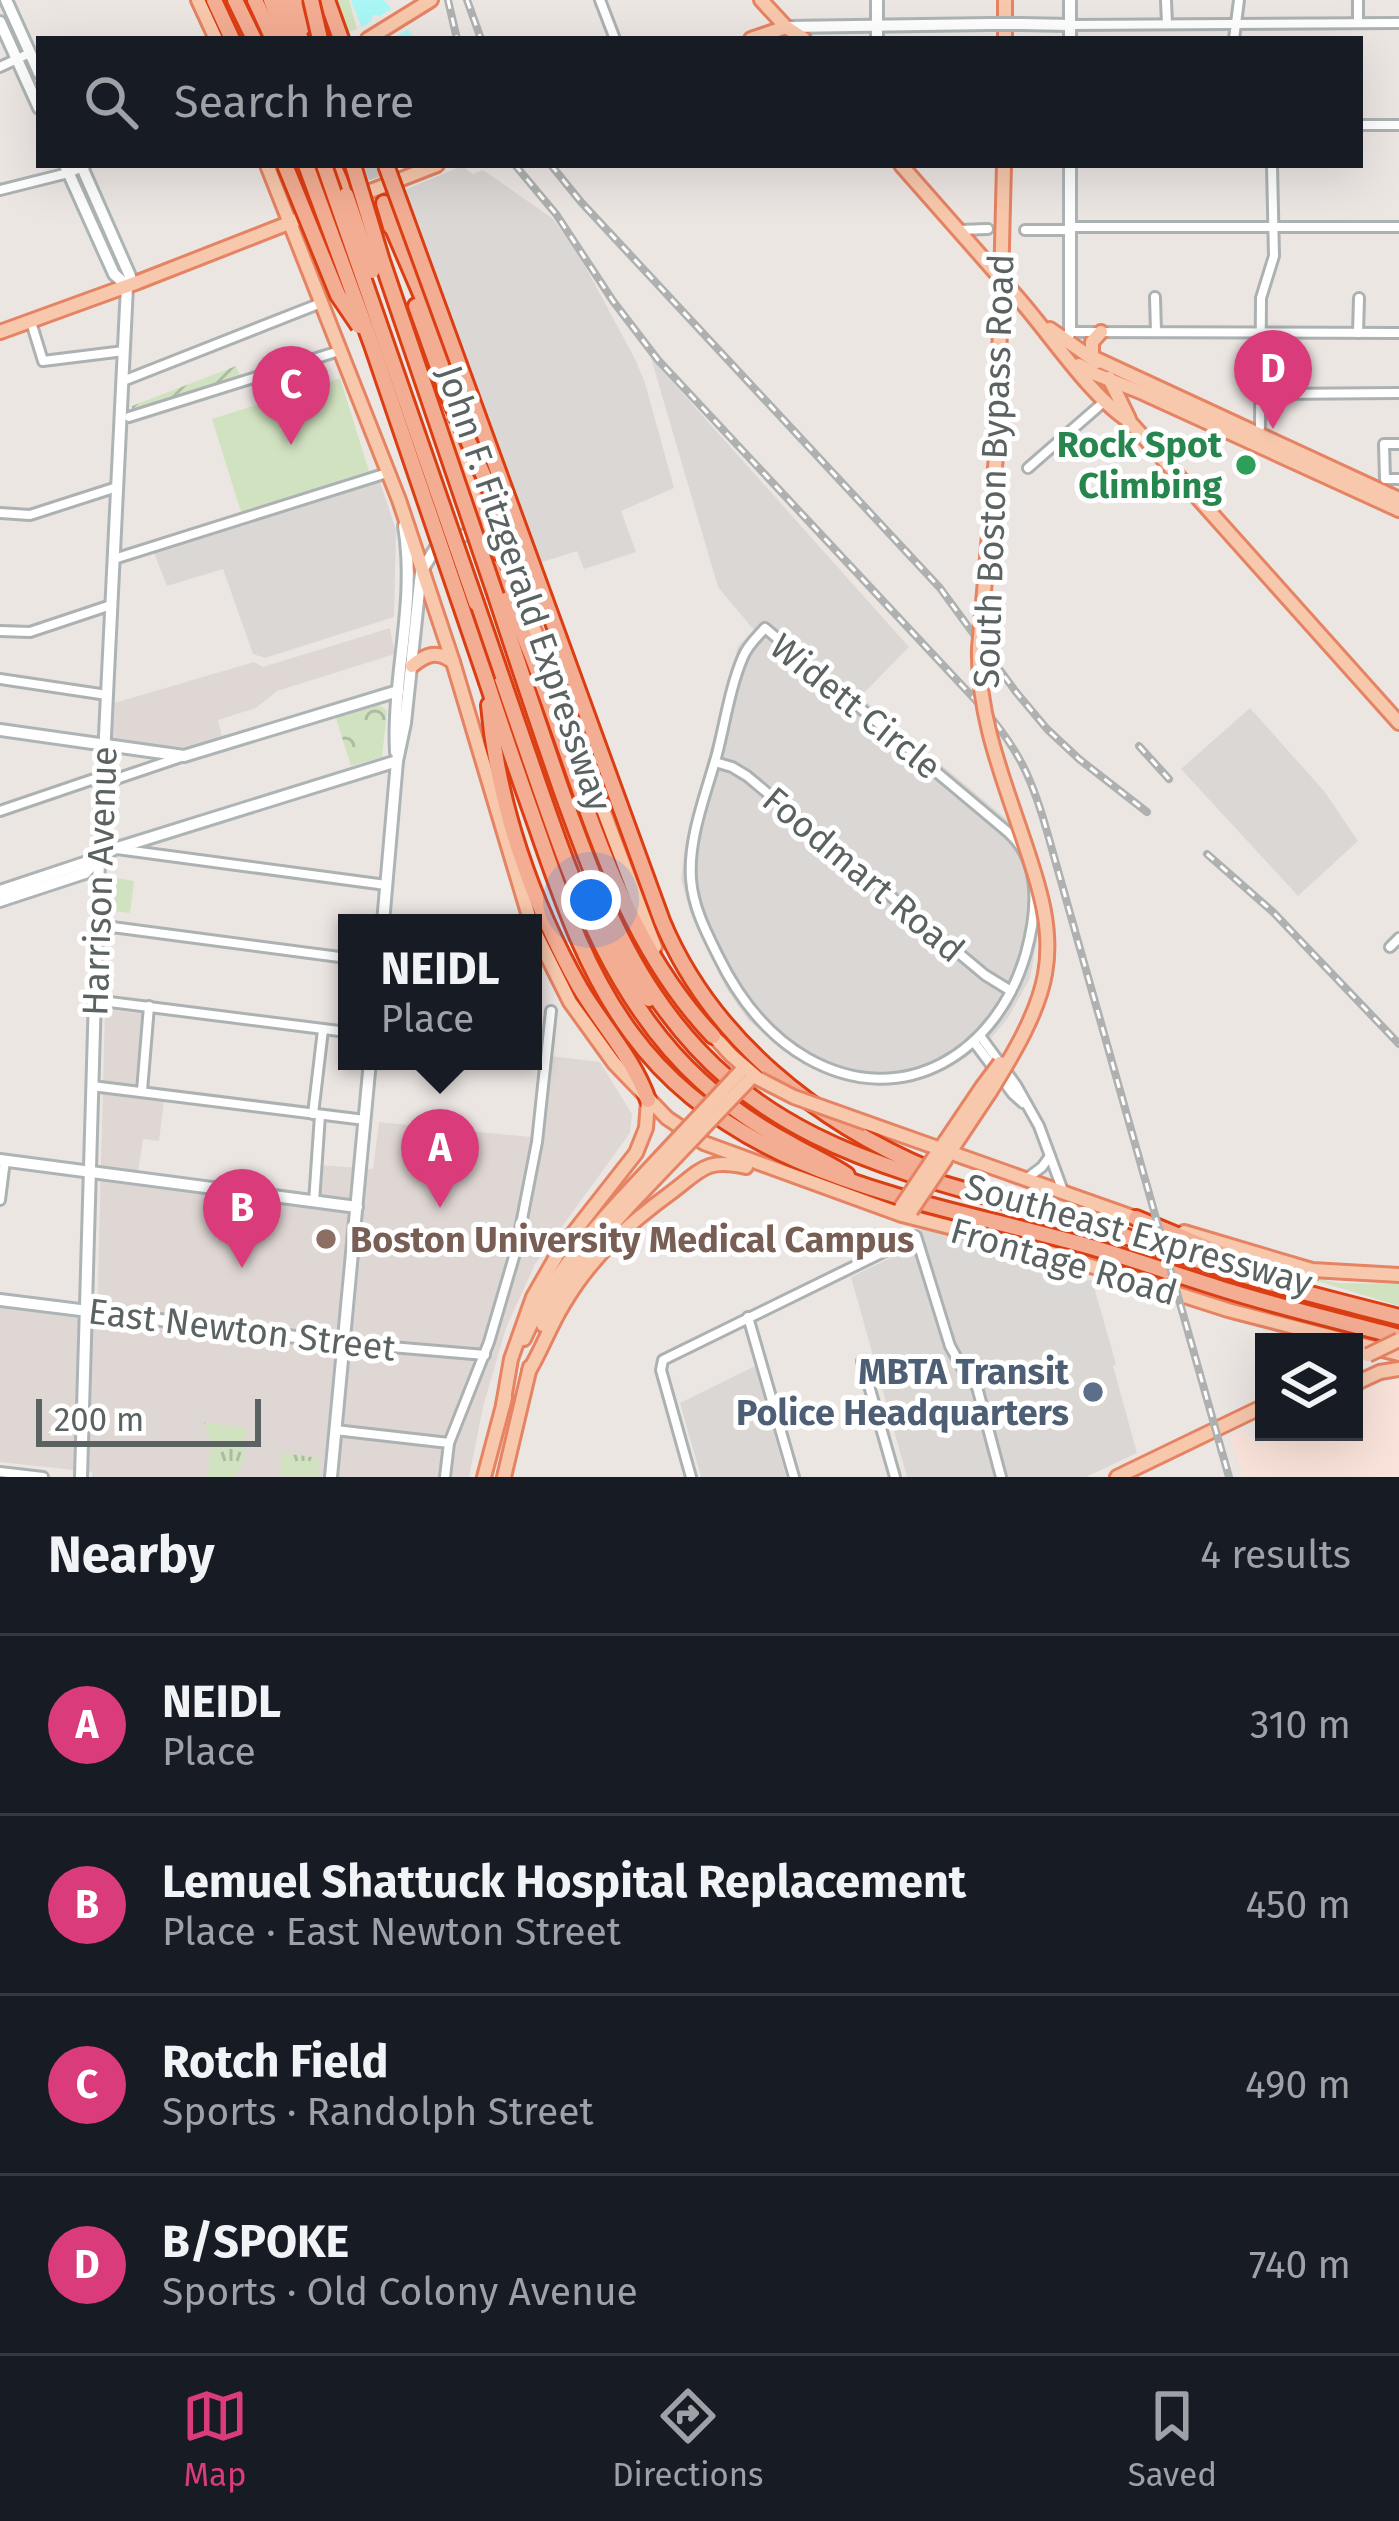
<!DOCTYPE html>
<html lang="en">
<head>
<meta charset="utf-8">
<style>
  body { margin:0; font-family:"Fira Sans",sans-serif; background:#20242c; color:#f1f3f6 }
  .controls { position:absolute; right:36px; bottom:36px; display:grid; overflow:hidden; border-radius:0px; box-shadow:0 12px 48px #0002 }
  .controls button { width:108px; height:108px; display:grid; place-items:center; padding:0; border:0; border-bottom:3px solid #363941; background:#171b24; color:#f1f3f6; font:60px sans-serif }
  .scale { position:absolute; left:36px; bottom:30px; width:225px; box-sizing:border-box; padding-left:12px; border:6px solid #5b6262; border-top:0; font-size:33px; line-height:42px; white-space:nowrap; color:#5b6262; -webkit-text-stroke:9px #fff; paint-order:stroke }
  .you { position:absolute; left:591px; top:900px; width:42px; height:42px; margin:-30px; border:9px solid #fff; border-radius:50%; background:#1a73e8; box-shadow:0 0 0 18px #1a73e833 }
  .badge { display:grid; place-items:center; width:78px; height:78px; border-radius:50%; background:#da3b7a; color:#fff; font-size:39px; font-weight:700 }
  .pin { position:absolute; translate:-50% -99px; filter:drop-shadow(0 3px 6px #0008) }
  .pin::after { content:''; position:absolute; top:63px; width:42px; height:36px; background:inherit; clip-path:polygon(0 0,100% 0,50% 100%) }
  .popup { position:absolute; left:338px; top:914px; width:204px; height:156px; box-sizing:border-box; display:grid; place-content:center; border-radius:0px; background:#171b24; filter:drop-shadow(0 3px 9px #0005); font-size:39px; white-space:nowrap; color:#9ea1a6 }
  .popup b { font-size:45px; color:#f1f3f6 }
  .popup::after { content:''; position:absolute; left:50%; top:100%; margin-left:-24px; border:24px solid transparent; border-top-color:#171b24 }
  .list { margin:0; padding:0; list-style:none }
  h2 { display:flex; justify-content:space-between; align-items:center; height:156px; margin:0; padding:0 48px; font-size:51px }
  h2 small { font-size:39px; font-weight:400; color:#9ea1a6 }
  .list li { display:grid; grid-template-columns:78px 1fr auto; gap:36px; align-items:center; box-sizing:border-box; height:180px; padding:0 48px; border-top:3px solid #363941 }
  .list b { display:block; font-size:45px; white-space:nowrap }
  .list p { margin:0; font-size:39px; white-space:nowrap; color:#9ea1a6 }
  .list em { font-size:39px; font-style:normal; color:#9ea1a6 }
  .icon { flex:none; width:66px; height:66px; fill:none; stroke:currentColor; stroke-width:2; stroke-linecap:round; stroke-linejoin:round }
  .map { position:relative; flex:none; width:1399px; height:1477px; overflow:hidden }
  .search { position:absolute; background:#171b24; box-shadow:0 12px 48px #0002; left:36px; right:36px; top:36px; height:132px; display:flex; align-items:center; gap:30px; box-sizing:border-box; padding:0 42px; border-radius:0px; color:#9ea1a6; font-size:45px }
  .sheet { height:876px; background:#171b24 }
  nav { display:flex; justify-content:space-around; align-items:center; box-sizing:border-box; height:168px; border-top:3px solid #363941; background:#171b24; font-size:33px; color:#9ea1a6 }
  nav a { display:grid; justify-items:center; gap:6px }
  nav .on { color:#da3b7a }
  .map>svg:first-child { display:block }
</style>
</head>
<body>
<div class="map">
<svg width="1399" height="1477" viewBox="0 0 1399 1477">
  <defs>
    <pattern id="grass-tufts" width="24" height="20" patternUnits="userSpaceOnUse" patternTransform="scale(3)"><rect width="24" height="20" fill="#d1e2c1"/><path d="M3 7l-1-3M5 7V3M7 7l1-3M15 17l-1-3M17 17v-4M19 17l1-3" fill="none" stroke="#adbba0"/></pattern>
    <pattern id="forest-crowns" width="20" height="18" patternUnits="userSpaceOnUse" patternTransform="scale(3)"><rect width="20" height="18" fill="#d1e2c1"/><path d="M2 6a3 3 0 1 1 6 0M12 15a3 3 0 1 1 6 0" fill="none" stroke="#adbba0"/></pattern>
    <pattern id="garden-furrows" width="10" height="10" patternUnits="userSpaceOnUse" patternTransform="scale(3)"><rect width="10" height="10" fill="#d1e2c1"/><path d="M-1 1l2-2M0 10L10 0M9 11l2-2" fill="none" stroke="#adbba0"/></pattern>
    <pattern id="water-ripples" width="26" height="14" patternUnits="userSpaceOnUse" patternTransform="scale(3)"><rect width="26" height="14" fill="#a8f7f4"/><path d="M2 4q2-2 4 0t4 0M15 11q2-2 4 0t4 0" fill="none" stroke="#8ccbc9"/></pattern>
  </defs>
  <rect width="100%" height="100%" fill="#ece6e3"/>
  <polygon fill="#fae3da" points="1399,1380 1399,1477 1243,1477 1230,1436 1238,1432 1246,1432 1257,1445 1282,1432 1354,1432 1354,1396 1386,1381"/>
  <g fill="#dbd7d5">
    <polygon points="462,166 473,174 483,170 552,218 578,253 635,359 645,383 674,488 621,511 636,552 584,569 577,551 536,564 400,192"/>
    <polygon points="651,358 909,647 860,697 1034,842 1040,860 1040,922 1030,978 1008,1018 992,1037 965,1058 935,1073 887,1085 860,1084 833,1077 803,1063 748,1020 726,988 691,915 681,879 685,846 738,646 754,630 718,587"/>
    <polygon points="380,482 396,530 394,617 265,658 253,654 223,569 167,586 154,553"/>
    <polygon points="1250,708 1324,791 1358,841 1298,896 1181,769"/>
    <polygon points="919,1225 1066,1260 1075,1267 1080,1281 1092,1280 1116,1364 1113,1366 1137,1453 1086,1477 907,1477 851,1277 925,1241"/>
    <polygon points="755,1366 786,1477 701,1477 680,1403"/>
  </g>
  <g fill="#dfd7d4">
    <polygon points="390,628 395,654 277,691 256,708 218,720 223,741 191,750 109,741 111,704 254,662 263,667"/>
    <polygon points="105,1009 146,1014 135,1096 164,1100 159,1141 143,1139 138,1172 315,1196 318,1165 373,1169 379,1122 531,1137 542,1055 600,1062 632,1114 630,1133 535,1264 506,1328 483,1407 469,1477 92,1477 92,1472 0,1462 0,1306 97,1317"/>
  </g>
  <g fill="url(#grass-tufts)">
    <polygon points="1288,1272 1338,1283 1399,1284 1399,1306"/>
    <polygon points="204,1422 247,1429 242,1469 237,1470 236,1477 207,1477 212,1444"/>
    <polygon points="282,1453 320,1458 317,1477 279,1475"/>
  </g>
  <g fill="url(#forest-crowns)">
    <polygon points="266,0 349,0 357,29 328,39 286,39"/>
    <polygon points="378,705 387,710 382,757 351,766 336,718"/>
  </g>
  <polygon fill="url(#garden-furrows)" points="236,366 241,378 132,415 132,406"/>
  <g fill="#d1e2c1">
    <polygon points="340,378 369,471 241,512 212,419"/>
    <polygon points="117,878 134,881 130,913 113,911"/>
  </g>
  <polygon fill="url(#water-ripples)" points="351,0 384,0 416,39 366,39"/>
  <polygon fill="#ece6e3" points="396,6 413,26 392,39 362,39 359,29 371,21 373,15 380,16"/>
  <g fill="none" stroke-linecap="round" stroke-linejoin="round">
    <polyline stroke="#c8c5c3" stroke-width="14" stroke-dasharray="14 7" stroke-linecap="butt" points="371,165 382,198"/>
    <g stroke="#acb1b2" stroke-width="14">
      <g id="street">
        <polyline points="600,0 615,39"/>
        <polyline points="1166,0 1167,24"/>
        <polyline points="1358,22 1358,0"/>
        <polyline points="1070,25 1399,23"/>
        <polyline points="1234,39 1239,0"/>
        <polyline points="0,67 30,53"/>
        <polyline points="1360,125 1399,125"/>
        <polyline points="0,190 68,173 85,166"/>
        <polyline points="1069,227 1399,227"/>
        <polyline points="959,230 988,229"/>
        <polyline points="1025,230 1069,230"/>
        <polyline points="1155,297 1156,332"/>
        <polyline points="31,322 43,361 124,351"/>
        <polyline points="1070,332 1399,333"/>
        <polyline points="1358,333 1359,298"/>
        <polyline points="123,381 321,303"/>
        <polyline points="1260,394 1399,393"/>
        <polyline points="129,417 339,351"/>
        <polyline points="1257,437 1260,427 1261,298 1274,256 1272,165"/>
        <polyline points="1399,444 1384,444 1385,479 1399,479"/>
        <polyline points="1028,468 1106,400"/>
        <polyline points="0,513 30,515 117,487"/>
        <polyline points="114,559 387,473"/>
        <path d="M765 628 1009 833C1042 863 1037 913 1026 953 998 1052 904 1113 807 1058 767 1035 738 997 718 956 706 932 693 907 691 879 688 838 706 794 717 754 725 723 730 687 743 657 747 646 757 637 765 628Z"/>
        <polyline points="0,631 30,632 111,605"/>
        <polyline points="0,679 107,695"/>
        <polyline points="715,762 732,767 747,776 985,975 1011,991"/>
        <polyline points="0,811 103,776 116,779 181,757"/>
        <polyline points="117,849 386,885"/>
        <polyline points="97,925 347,958"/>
        <polyline points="1390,947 1399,938"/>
        <polyline points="94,1000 347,1032"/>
        <polyline points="981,1037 1016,1085 1039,1126 1063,1191"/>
        <polyline points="974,1042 1013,1094 1023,1103"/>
        <polyline points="92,1086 365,1120"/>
        <polyline points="142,1091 149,1006"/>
        <polyline points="313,1114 323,1030"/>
        <polyline points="1026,1179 1042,1167 1050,1156"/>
        <polyline points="0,1200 5,1160"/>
        <polyline points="314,1202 320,1115"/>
        <polyline points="748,1317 794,1477"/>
        <polyline points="344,1343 485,1355"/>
        <polyline points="862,1361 895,1477"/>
        <polyline points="335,1430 449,1443"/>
        <polyline points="0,1472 43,1477"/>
        <polyline points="445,1477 449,1443 489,1342 516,1250 537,1142 551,1011"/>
        <polyline points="691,1477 661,1370 663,1360 916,1236 950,1346 964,1371 977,1387 1001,1477"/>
      </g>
    </g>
    <g stroke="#adb4b5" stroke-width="16">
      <g id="secondary">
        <polyline points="6,0 39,73"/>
        <polyline points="877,0 877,39"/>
        <polyline points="0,22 39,108"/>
        <polyline points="1021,24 1070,25"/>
        <polyline points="786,27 992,24"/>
        <polyline points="1070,39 1070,0"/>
        <polyline points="65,165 114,274 127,286"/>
        <polyline points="1066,340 1070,332 1070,165"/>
        <polyline points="0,730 184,756 398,691"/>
        <path d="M396 752C392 676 417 602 404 526"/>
        <polyline points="0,891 99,858 114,849 397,761"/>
        <polyline points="0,901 85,873 97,860"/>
        <polyline points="383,923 397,761 405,723 421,572 435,549 473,531 485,519"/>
        <polyline points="0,1160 357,1207"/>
        <polyline points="0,1300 344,1343"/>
        <polyline points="81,1477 99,858 127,286 130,276 81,165"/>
        <polyline points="331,1477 370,1061"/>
      </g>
    </g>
    <g stroke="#e58363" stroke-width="18">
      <g id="primary">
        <polyline points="198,0 216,39"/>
        <polyline points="761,0 786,27 804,39"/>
        <polyline points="368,39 431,0"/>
        <polyline points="751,39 786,27"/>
        <polyline points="1005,39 1005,0"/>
        <polyline points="267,165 399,500 453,662 531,923"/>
        <polyline points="901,165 996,273"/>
        <path d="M1018 298C1050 334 1090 396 1129 421L1399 723"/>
        <polyline points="1050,329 1097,362"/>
        <polyline points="0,332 138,282 437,165"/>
        <polyline points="1092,357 1399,499"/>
        <polyline points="1092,357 1092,342 1101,332"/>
        <polyline points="1079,365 1095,374 1143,393 1399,510"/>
        <polyline points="1109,378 1129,419"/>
        <polyline points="444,427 538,638 655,947"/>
        <polyline points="997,445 1004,165"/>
        <path d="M412 666C426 654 437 650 453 662"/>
        <polyline points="533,928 570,1002 614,1063 667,1118 704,1143 902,1215 1044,1251 1228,1310 1352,1342"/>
        <polyline points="708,1030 731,1055 759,1079"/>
        <polyline points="867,1123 1141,1220"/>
        <polyline points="936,1155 982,1087"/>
        <polyline points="946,1158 990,1092"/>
        <polyline points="1184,1232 1312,1270 1399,1275"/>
        <polyline points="543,1325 575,1267 630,1205"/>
        <path d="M524 1339C548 1284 582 1241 622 1198"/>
        <polyline points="1354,1343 1399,1354"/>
        <path d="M529 1371C542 1349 550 1326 563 1305 591 1257 628 1224 672 1192 702 1169 707 1158 746 1167"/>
        <polyline points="1354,1384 1380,1372 1399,1369"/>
        <polyline points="503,1405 511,1359 533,1297 560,1250 636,1153 646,1128 648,1100"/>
        <polyline points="484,1477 505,1398"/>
        <polyline points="504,1477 530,1367"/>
        <polyline points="1117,1477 1264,1406"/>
      </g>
    </g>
    <g stroke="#dc3e13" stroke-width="20">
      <g id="highway">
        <polyline points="214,0 232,39"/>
        <polyline points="235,0 254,39"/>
        <polyline points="255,0 273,39"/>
        <polyline points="271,0 286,39"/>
        <polyline points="281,0 301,39"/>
        <polyline points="294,0 302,28"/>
        <polyline points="327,0 341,39"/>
        <polyline points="333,165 346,195"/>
        <polyline points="384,203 391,227"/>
        <polyline points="391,224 427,308 475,443"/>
        <polyline points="416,306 449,398"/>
        <polyline points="485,519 486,482"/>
        <path d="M491 567C574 719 590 906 713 1036"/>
        <path d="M496 596C518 663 540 729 563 795 588 864 613 933 654 994 763 1157 920 1174 1093 1226 1145 1242 1197 1261 1249 1277 1299 1292 1349 1304 1399 1317"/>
        <path d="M545 600 662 921C711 1039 818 1123 933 1171"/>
        <path d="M476 603C497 664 518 725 539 786 576 893 615 1003 701 1081 727 1105 759 1127 791 1144 810 1155 829 1163 847 1175"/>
        <path d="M487 682C503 731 520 780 537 828 562 900 586 972 632 1034 738 1178 924 1200 1084 1245 1134 1259 1182 1277 1232 1292 1287 1309 1343 1322 1399 1337"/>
        <path d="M489 705C497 803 532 903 580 988 602 1025 634 1059 648 1100"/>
        <polyline points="595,911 624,966 649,999"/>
        <polyline points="1136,1218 1290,1282"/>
      </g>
    </g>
    <use href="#street" stroke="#fff" stroke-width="8"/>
    <use href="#secondary" stroke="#fff" stroke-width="10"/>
    <use href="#primary" stroke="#f8c8ac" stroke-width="12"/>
    <use href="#highway" stroke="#f3ad93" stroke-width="14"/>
    <g stroke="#afb0b0" stroke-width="8">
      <g id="rail">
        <polyline points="448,0 457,39"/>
        <polyline points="467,0 481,39"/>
        <path d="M515 165 556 214 613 301 658 360 983 708C1018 749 1031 776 1046 828L1229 1477"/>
        <polyline points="551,165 581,202 940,588 1016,692 1047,729 1079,759 1147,812"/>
        <polyline points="1139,746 1169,779"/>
        <polyline points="1207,854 1273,912 1399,1044"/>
      </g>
    </g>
    <use href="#rail" stroke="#fff" stroke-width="3" stroke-dasharray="9" stroke-linecap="butt"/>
    <g stroke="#adb4b5" stroke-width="16" stroke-linecap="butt">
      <polyline id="secondary-bridge" points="992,24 1021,24"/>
    </g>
    <g stroke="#e58363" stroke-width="18" stroke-linecap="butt">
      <g id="primary-bridge">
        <polyline points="996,273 1018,298"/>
        <polyline points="759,1079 794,1097 867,1123"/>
        <polyline points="982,1087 1000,1063"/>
        <path d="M990 1092C1011 1058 1038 1014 1045 974 1053 930 1040 889 1026 847 1005 783 977 717 979 648L997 445"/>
        <polyline points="622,1198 740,1072"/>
        <polyline points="630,1205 749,1080"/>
        <polyline points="901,1207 935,1156"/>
        <polyline points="911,1211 946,1159"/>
        <polyline points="1368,1355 1399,1340"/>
      </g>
    </g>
    <g stroke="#dc3e13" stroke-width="20" stroke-linecap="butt">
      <g id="highway-bridge">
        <polyline points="311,0 320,39"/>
        <polyline points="285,165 338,295 359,326"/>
        <polyline points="306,165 372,345 487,682"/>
        <polyline points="324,165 476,603"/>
        <polyline points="353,165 382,261 496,596"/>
        <polyline points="386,165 545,600"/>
        <polyline points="346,195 372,271"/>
        <polyline points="451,402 521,560"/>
      </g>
    </g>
    <use href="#secondary-bridge" stroke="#fff" stroke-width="10"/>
    <use href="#primary-bridge" stroke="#f8c8ac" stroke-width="12"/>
    <use href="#highway-bridge" stroke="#f3ad93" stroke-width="14"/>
  </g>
  <circle fill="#2e9e5b" stroke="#fff" stroke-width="4.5" cx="1246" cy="465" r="12"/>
  <circle fill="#8d6e63" stroke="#fff" stroke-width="4.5" cx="326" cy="1239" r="12"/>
  <circle fill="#5c6f8a" stroke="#fff" stroke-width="4.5" cx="1093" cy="1392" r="12"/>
  <g text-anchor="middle" stroke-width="10" stroke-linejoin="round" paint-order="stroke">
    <g font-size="36" font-weight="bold" fill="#27864d" stroke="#fff" text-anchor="end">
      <text x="1222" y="457">Rock Spot<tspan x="1222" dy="41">Climbing</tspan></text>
    </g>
    <g font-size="36" fill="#5b6262" stroke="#fff">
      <text transform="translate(993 471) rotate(-88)" y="13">South Boston Bypass Road</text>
      <text transform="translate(525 588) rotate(71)" y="13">John F. Fitzgerald Expressway</text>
      <text transform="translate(856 706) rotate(39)" y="13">Widett Circle</text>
      <text transform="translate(864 874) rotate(40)" y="13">Foodmart Road</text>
      <text transform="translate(99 881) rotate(-88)" y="13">Harrison Avenue</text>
      <text transform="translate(1139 1234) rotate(16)" y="13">Southeast Expressway</text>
      <text transform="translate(1064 1261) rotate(16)" y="13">Frontage Road</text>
      <text transform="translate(242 1329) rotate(7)" y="13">East Newton Street</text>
    </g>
    <g font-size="36" font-weight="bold" fill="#785e54" stroke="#fff" text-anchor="start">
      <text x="350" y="1252">Boston University Medical Campus</text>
    </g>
    <g font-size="36" font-weight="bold" fill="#4e5e75" stroke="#fff" text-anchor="end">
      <text x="1069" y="1384">MBTA Transit<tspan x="1069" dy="41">Police Headquarters</tspan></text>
    </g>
  </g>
</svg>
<div class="controls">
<button><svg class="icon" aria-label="layers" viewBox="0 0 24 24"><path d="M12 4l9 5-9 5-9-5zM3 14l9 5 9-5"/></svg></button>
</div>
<div class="scale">200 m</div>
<div class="you"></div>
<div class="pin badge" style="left:440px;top:1208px">A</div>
<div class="popup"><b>NEIDL</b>Place</div>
<div class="pin badge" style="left:242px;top:1268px">B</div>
<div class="pin badge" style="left:291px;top:445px">C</div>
<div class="pin badge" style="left:1273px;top:429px">D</div>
<div class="search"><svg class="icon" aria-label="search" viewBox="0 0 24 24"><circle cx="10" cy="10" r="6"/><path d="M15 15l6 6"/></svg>Search here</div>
</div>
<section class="sheet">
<h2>Nearby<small>4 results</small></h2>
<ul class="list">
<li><span class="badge">A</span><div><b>NEIDL</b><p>Place</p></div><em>310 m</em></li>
<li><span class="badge">B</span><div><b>Lemuel Shattuck Hospital Replacement</b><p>Place · East Newton Street</p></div><em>450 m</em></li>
<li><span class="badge">C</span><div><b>Rotch Field</b><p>Sports · Randolph Street</p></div><em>490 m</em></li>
<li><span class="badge">D</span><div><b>B/SPOKE</b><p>Sports · Old Colony Avenue</p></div><em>740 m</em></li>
</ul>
</section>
<nav>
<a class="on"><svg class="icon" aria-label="map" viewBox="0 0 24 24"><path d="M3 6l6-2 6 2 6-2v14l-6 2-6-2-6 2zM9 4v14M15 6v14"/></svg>Map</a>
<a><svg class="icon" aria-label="directions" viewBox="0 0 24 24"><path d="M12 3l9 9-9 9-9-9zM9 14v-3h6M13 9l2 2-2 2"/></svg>Directions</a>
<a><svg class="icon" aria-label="saved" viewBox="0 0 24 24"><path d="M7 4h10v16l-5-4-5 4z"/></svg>Saved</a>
</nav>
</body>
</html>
